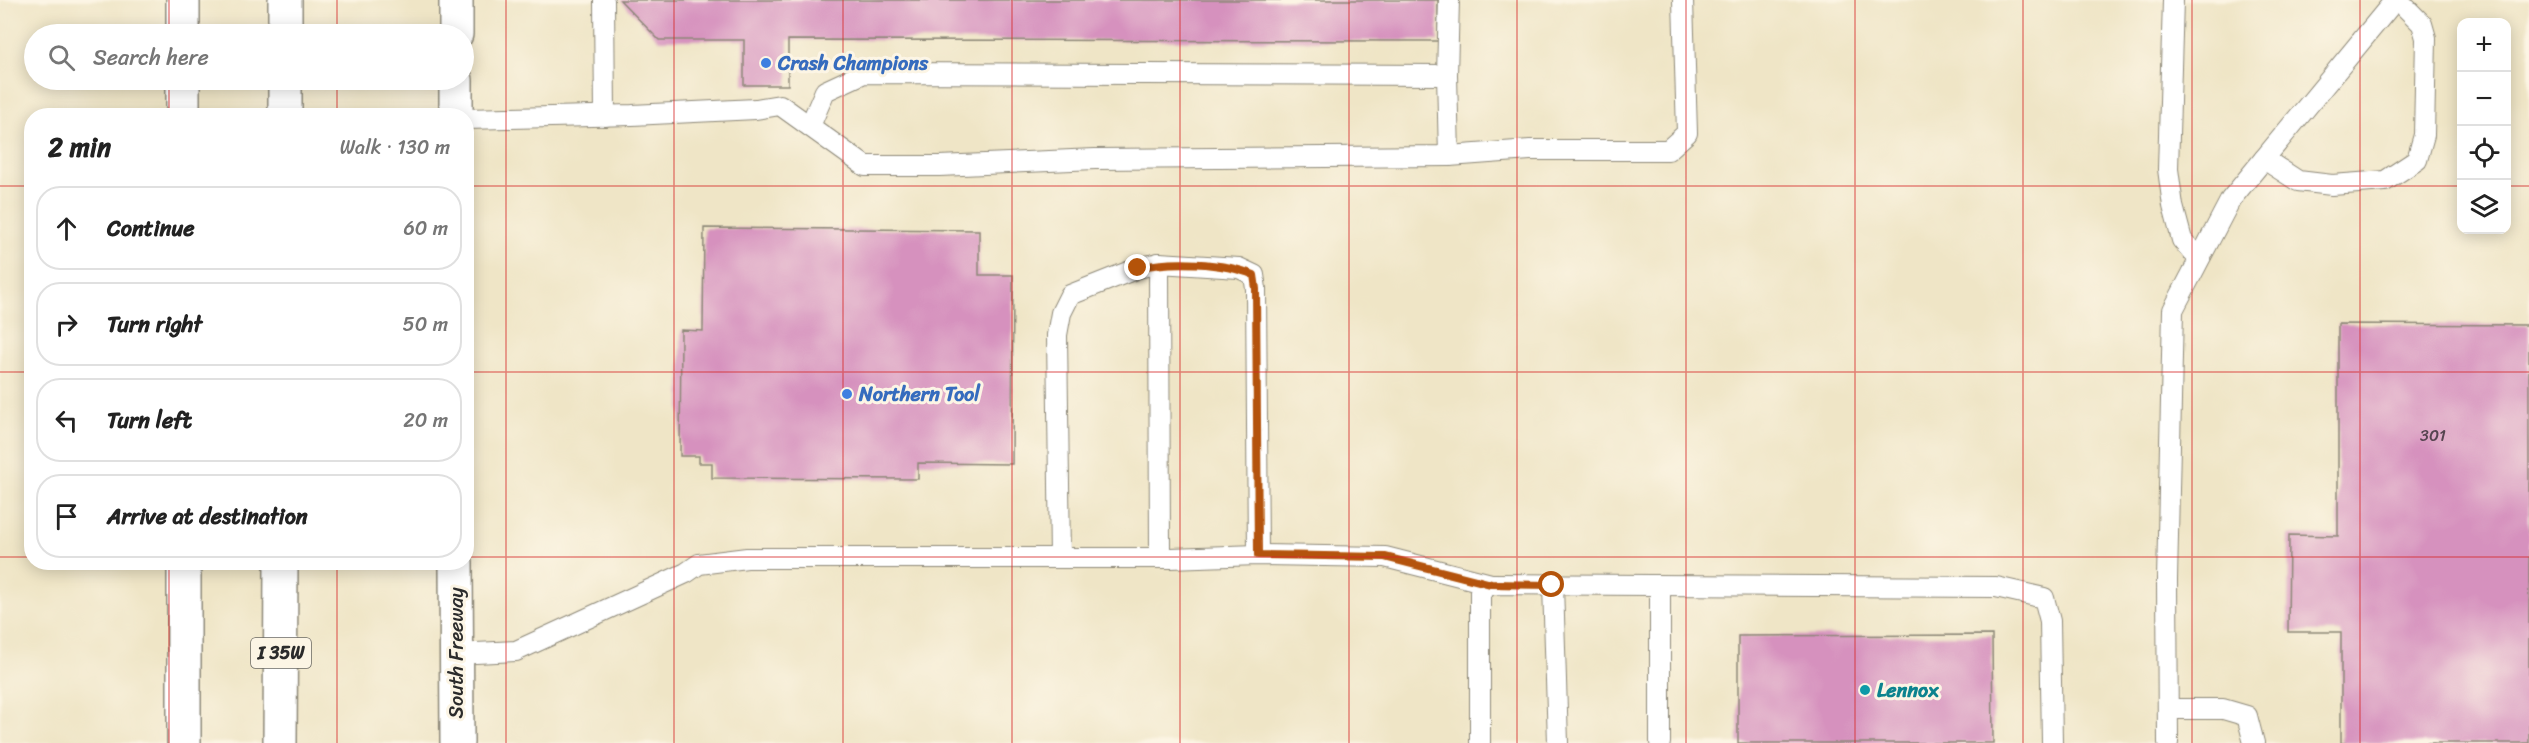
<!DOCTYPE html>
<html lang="en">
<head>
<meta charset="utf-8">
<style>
  body { margin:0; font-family:Sriracha,sans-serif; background:#f6f6f6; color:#222 }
  .controls { position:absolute; right:18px; top:18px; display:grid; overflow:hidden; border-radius:12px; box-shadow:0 3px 15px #0003 }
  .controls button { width:54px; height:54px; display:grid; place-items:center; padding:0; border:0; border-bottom:2px solid #e0e0e0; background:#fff; color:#222; font:30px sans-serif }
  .stop { position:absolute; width:18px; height:18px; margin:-14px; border:4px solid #b45309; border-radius:50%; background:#fff }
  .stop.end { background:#b45309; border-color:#fff; box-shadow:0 2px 6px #0008 }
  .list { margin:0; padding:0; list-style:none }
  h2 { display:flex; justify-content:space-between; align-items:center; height:78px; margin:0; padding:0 24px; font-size:26px }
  h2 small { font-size:20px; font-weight:400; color:#767676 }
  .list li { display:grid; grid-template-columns:39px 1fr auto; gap:18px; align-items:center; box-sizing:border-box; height:84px; margin:0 12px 12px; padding:0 12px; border:2px solid #e0e0e0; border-radius:24px }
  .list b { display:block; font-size:22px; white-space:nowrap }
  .list em { font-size:20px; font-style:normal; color:#767676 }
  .icon { flex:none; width:33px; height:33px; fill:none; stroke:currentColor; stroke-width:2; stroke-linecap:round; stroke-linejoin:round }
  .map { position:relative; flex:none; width:2529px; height:743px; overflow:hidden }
  .search { position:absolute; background:#fff; box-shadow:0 3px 15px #0003; left:24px; top:24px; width:450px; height:66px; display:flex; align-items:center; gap:15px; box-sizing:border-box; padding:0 21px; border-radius:33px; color:#767676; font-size:22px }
  .panel { position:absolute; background:#fff; box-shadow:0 3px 15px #0003; left:24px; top:108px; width:450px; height:462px; border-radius:24px }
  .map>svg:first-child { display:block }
</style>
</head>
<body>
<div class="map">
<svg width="2529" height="743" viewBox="0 0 2529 743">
  <rect width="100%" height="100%" fill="#fcf5e5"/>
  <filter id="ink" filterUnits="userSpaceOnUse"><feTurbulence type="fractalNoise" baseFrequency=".0167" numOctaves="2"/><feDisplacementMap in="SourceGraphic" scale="12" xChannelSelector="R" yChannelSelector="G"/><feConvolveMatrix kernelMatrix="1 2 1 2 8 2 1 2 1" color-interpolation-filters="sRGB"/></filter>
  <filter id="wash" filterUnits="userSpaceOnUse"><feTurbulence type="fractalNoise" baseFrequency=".008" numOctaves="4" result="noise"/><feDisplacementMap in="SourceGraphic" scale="24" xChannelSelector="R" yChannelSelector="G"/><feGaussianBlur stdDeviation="1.35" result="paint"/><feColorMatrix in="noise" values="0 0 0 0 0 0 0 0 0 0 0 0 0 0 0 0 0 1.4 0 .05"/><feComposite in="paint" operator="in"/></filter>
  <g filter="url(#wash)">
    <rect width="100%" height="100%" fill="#efe5c6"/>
    <g id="blocks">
      <g fill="#d691be">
        <polygon points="620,0 1438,0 1438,41 788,40 788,85 744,85 744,40 659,40"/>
        <polygon points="704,228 979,230 979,275 1013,275 1012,464 918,463 918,479 712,478 712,463 699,463 699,456 680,456 681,330 703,331"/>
        <polygon points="2338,324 2529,325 2529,743 2341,743 2341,632 2288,632 2289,535 2338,536"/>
        <polygon points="1992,635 1993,743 1738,743 1738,636"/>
      </g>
    </g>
  </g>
  <g filter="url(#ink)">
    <use href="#blocks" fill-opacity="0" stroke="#8d8878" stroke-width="1.5"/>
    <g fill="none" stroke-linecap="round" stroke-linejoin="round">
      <g stroke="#8d8878" stroke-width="22">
        <g id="service">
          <polyline points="604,0 605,116"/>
          <polyline points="2173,0 2168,169 2173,206 2182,240 2199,259"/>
          <polyline points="466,119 632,115 756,109 780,105 865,166 939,166 1095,159 1449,156 1530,150 1668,150 1687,133 1683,0"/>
          <polyline points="810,126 825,91 864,73 1447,75"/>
          <polyline points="1449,156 1447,75 1449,0"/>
          <polyline points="2264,159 2298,181 2332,185 2385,181 2417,160 2424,135 2426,38 2422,24 2398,0"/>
          <polyline points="1159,263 1160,558"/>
          <polyline points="1060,558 1057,335 1061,313 1070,295 1138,268 1159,263 1239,268 1254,275 1256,289 1258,555"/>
          <polyline points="1553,585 1558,743"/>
          <polyline points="1660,586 1660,743"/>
          <polyline points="456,654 516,651 686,573 699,564 747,558 1170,558 1258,555 1385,557 1491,584"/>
          <polyline points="2168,709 2223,709 2247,716 2254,743"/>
          <polyline points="1480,743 1480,592 1491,584 1996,587 2044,598 2050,621 2052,743"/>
          <polyline points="2168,743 2167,580 2173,310 2231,199 2395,0"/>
        </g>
      </g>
      <g stroke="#8d8878" stroke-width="36">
        <g id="secondary">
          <polyline points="456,34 456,0"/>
          <polyline points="456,116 456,80"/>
          <polyline points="456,562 457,743"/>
        </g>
      </g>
      <g stroke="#8d8878" stroke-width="36">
        <g id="motorway">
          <polyline points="183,0 183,34"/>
          <polyline points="285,34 285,0"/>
          <polyline points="183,80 183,116"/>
          <polyline points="285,116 285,80"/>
          <polyline points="184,562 184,743"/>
          <polyline points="280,743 281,562"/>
        </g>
      </g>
      <use href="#service" stroke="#fff" stroke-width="20"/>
      <use href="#secondary" stroke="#fff" stroke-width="33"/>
      <use href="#motorway" stroke="#fff" stroke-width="33"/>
    </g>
  </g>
  <g fill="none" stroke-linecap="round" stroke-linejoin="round" filter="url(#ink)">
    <path stroke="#b45309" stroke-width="8" d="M1138 268C1170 260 1223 262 1254 275L1256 289 1258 555 1385 557 1491 584 1552 585"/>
  </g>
  <path fill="none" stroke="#d62828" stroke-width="1.5" stroke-opacity="0.55" d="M169 0V34M337 0V34M506 0V743M674 0V743M843 0V743M1012 0V743M1180 0V743M1349 0V743M1517 0V743M1686 0V743M1855 0V743M2023 0V743M2192 0V743M2360 0V743M169 80V116M337 80V116M0 186H32M466 186H2462M2506 186H2529M0 372H32M466 372H2529M0 557H32M466 557H2529M169 562V743M337 562V743"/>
  <g fill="#3f7fe0" stroke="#fcf5e5" stroke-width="2">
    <circle cx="766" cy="63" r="6"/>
    <circle cx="847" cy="394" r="6"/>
  </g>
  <circle fill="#0f9aa8" stroke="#fcf5e5" stroke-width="2" cx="1865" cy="690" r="6"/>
  <g text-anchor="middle" stroke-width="6" stroke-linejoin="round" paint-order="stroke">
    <g font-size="16" fill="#564450">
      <text x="2433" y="441">301</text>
    </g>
    <rect fill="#fcf5e5" stroke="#6a6863" stroke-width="1.5" x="251" y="638" width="60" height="30" rx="4.5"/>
    <g font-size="18" font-weight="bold" fill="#2b2b2b">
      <text x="281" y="659">I 35W</text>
    </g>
    <g font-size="20" font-weight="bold" fill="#366cbe" stroke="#fcf5e5" text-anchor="start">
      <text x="778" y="70">Crash Champions</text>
      <text x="859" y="401">Northern Tool</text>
    </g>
    <g font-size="20" fill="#2b2b2b" stroke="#fcf5e5">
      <text transform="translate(456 653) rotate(-90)" y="7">South Freeway</text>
    </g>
    <g font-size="20" font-weight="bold" fill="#0d838f" stroke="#fcf5e5" text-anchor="start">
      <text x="1877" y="697">Lennox</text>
    </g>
  </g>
</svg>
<div class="controls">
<button>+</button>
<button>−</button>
<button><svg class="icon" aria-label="locate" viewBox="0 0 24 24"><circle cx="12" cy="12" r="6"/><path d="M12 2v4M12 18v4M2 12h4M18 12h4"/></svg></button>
<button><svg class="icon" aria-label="layers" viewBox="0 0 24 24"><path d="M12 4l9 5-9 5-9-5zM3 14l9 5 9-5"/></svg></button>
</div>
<div class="stop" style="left:1552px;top:585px"></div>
<div class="stop end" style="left:1138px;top:268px"></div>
<div class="search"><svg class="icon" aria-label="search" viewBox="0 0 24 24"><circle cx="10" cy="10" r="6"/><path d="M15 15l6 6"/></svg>Search here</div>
<section class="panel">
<h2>2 min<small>Walk · 130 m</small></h2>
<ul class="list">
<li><svg class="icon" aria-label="ahead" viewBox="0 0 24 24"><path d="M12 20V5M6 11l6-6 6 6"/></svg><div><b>Continue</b></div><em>60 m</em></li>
<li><svg class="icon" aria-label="right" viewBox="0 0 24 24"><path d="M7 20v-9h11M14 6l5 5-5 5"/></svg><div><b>Turn right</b></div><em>50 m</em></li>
<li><svg class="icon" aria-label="left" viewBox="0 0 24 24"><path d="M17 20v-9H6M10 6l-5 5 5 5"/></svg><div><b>Turn left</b></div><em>20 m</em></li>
<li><svg class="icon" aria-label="arrive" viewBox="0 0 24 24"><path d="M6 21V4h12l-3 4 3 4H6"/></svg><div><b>Arrive at destination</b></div></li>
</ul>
</section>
</div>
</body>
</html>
